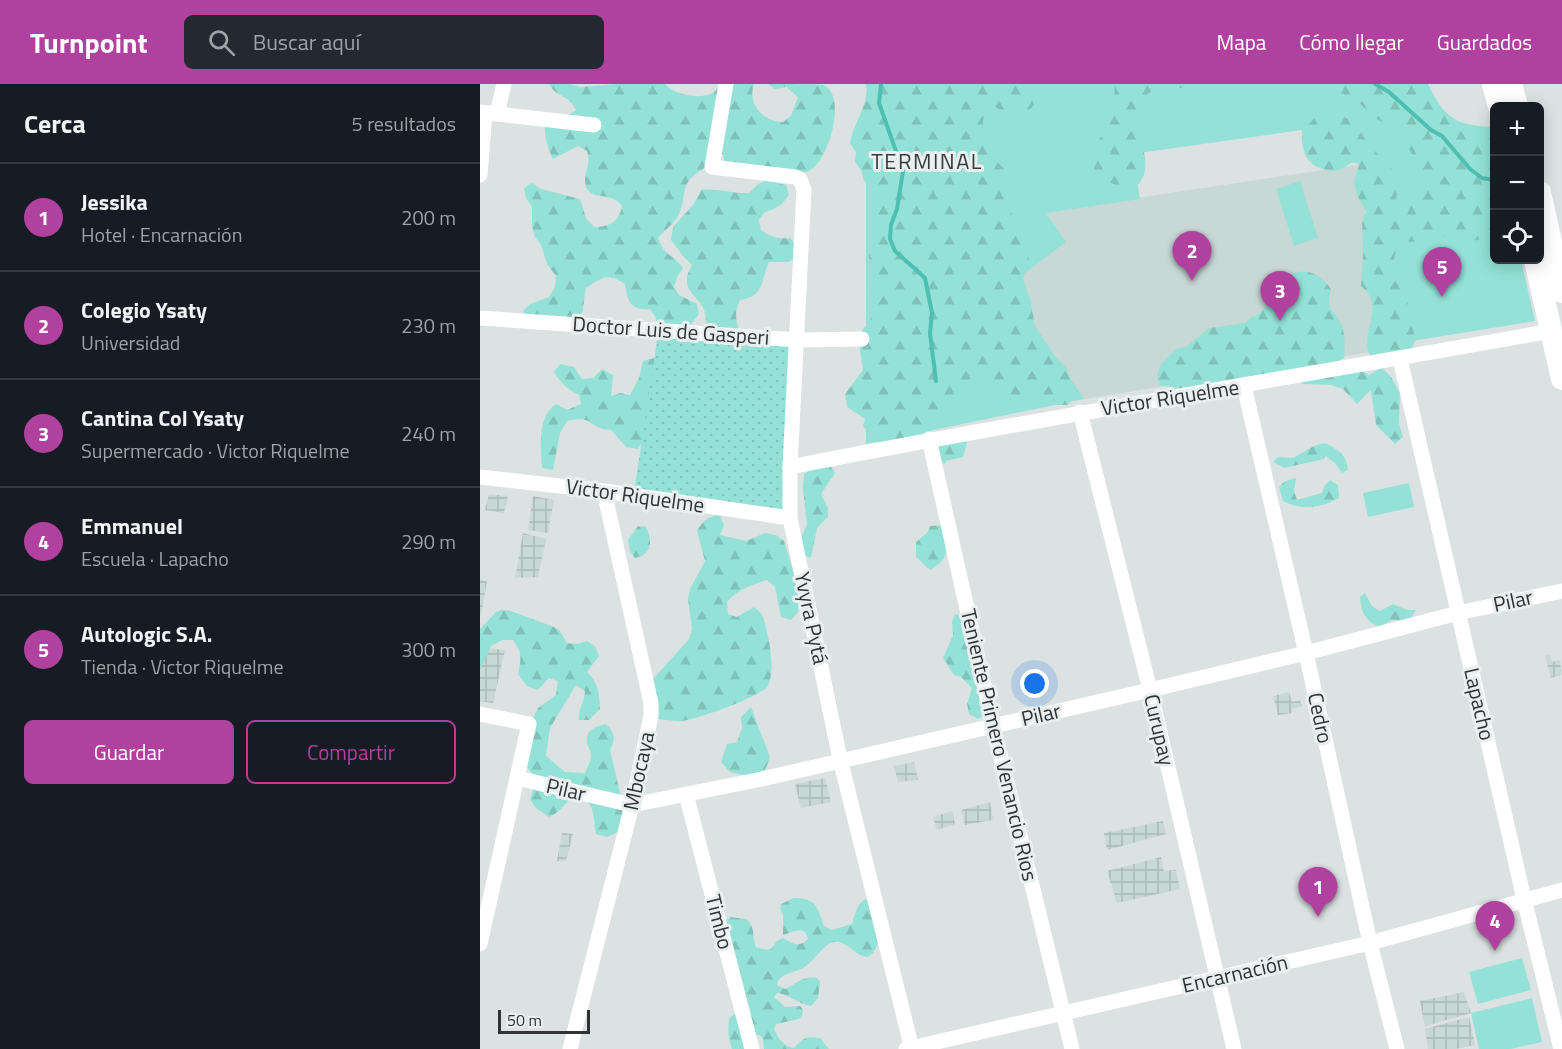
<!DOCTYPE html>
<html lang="es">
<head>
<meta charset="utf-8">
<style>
  body { margin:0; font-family:"Titillium Web",sans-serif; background:#242831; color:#f1f3f6 }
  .controls { position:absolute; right:18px; top:18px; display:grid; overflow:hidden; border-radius:9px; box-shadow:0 3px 15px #0003 }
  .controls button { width:54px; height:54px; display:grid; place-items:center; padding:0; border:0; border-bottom:2px solid #363941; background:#171b24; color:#f1f3f6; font:30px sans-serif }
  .scale { position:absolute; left:18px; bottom:15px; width:92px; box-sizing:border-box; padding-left:6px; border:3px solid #303332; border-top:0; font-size:16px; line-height:21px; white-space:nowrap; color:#303332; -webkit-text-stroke:4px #e8efee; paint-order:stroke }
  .you { position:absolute; left:555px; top:600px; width:21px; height:21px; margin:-15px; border:4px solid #fff; border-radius:50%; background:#1a73e8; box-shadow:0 0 0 9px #1a73e833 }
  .badge { display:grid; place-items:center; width:39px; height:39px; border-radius:50%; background:#b0419e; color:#fff; font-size:20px; font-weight:700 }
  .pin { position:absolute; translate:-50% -50px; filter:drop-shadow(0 2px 3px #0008) }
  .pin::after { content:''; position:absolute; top:32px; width:21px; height:18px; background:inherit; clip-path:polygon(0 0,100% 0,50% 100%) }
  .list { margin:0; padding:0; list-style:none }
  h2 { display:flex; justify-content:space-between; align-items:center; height:78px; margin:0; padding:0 24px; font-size:26px }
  h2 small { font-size:20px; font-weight:400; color:#9ea1a6 }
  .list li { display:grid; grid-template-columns:39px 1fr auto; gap:18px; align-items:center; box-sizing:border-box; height:108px; padding:0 24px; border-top:2px solid #363941 }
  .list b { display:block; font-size:22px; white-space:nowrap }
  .list p { margin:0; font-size:20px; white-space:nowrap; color:#9ea1a6 }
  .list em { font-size:20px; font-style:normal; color:#9ea1a6 }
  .actions { display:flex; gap:12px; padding:18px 24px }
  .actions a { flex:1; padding:14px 0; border:2px solid #b0419e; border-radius:9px; text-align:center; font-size:21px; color:#b0419e }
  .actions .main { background:#b0419e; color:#fff }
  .icon { flex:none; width:33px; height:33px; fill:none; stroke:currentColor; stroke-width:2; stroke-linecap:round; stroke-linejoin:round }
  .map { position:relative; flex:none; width:1082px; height:965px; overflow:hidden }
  header { display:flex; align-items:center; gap:36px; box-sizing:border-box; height:84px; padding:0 30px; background:#b0419e; color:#fff }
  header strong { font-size:28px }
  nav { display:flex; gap:33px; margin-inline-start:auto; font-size:21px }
  .search { width:420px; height:54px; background:#242831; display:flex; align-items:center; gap:15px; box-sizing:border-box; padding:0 21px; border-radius:9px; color:#9ea1a6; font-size:22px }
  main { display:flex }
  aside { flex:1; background:#171b24 }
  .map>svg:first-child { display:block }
</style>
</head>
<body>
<header>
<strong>Turnpoint</strong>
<div class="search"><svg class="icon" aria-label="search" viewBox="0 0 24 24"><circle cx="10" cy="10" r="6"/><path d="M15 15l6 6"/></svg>Buscar aquí</div>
<nav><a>Mapa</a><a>Cómo llegar</a><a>Guardados</a></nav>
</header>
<main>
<aside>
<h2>Cerca<small>5 resultados</small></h2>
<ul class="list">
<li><span class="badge">1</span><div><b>Jessika</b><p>Hotel · Encarnación</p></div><em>200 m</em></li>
<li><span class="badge">2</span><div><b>Colegio Ysaty</b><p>Universidad</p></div><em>230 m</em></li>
<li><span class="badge">3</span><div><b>Cantina Col Ysaty</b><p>Supermercado · Victor Riquelme</p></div><em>240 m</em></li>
<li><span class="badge">4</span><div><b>Emmanuel</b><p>Escuela · Lapacho</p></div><em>290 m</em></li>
<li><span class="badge">5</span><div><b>Autologic S.A.</b><p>Tienda · Victor Riquelme</p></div><em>300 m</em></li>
</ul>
<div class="actions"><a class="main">Guardar</a><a>Compartir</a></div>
</aside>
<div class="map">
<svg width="1082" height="965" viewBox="0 0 1082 965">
  <defs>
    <pattern id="industrial-grid" width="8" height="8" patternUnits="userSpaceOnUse" patternTransform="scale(1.5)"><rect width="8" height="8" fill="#c8d8d5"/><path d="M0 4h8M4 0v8" fill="none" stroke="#acbab7"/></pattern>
    <pattern id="forest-firs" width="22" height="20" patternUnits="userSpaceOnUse" patternTransform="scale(1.5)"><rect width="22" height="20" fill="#94e2d7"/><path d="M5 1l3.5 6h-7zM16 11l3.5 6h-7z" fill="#80c2b9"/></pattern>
    <pattern id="park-dots" width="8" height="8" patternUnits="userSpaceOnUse" patternTransform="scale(1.5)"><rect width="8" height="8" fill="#94e2d7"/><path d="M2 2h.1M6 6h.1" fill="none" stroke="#80c2b9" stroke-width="1.8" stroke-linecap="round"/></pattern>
  </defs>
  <rect width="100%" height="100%" fill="#dbe2e1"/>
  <polygon fill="#c8d8d5" points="883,80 933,261 520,329 503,137"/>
  <g fill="url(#industrial-grid)">
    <polygon points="9,410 28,412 24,429 5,426"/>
    <polygon points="53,412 74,416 68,449 48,446"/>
    <polygon points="43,449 66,455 58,493 35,494"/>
    <polygon points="0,496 7,497 1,531 0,531"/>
    <polygon points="0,563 25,566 13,619 0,617"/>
    <polygon points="1070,571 1072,578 1080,576 1082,591 1071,594 1065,572"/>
    <polygon points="809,608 812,618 820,616 822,622 812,625 812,629 798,631 793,612"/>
    <polygon points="434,678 438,696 418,698 414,682"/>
    <polygon points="345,694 351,718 321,724 315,700"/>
    <polygon points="510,718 513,736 485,741 481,726"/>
    <polygon points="472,727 475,740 457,746 453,733"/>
    <polygon points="683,737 686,750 627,766 624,749"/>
    <polygon points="82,749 93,750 86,777 77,777"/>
    <polygon points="681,773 684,787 696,786 700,805 637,819 627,787"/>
    <polygon points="984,908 991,929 945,942 940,917"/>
    <polygon points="989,933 995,961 976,965 948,965 945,945"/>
  </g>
  <g fill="#94e2d7">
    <polygon points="388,0 907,0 1014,62 1014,176 1041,176 1055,237 932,257 885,80 827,74 822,46 652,70 660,115 566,129 586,158 528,202 604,315 386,360 386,38"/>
    <polygon points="820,97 838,154 814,162 796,105"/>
    <polygon points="929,399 934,423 888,433 883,409"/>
    <polygon points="1042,874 1051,906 998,920 989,888"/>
    <polygon points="1052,914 1062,958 1031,965 999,965 991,929"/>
  </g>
  <g fill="url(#forest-firs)">
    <path d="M69 0H90L100 3 138 0H185C194 11 217 15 231 10 235 8 238 4 241 0H274C267 21 283 37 303 38L311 32 318 13 306 3 295 5 288 0C300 0 336 0 344 1 367 13 349 73 332 85 327 89 321 89 315 89L245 80 243 70 233 72C227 87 216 86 208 98 203 105 204 120 199 130 195 139 184 147 178 154 183 171 194 171 203 184L197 193 194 203 199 211 217 220 219 230 206 247 178 244 176 234 170 225C151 227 147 217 145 200 127 188 122 194 106 204 103 215 105 224 100 234L49 235 43 227 50 220 69 213 75 203 76 192 67 180 61 161 55 153 52 143V123L46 114 44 104 52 99 61 105 100 115 106 134 114 143C129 143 139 138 142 122 140 120 138 117 135 116 124 109 105 116 105 96 105 84 111 82 107 67L98 62 73 75C67 63 63 48 66 35L87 32 96 26C89 10 75 13 69 0Z"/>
    <path d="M386 0H565C552 36 536 36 506 18L503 38 509 71 525 85 533 137 548 165 549 175 543 195 550 215 556 247 566 265 585 282 595 304 594 314 587 321H577L570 313 545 314 514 307 507 298 501 280 494 288 485 307 449 349 407 360 396 358 383 342 385 335 367 323 365 310 383 286 380 265 382 246 389 239 392 230 390 210 394 201 389 178V168L396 152 399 120V110L392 102 384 97 381 86 375 78 376 68 370 59C373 39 390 20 386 0Z"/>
    <path d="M635 0H740L672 7C629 32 693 79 650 108L621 94 614 85 613 66 623 49 622 28 634 12Z"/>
    <path d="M832 0H948C964 34 975 41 1012 43L1014 47V152L993 157 971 151 951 156 929 158 924 139 938 101V80L917 45 898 36 879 19 861 9 841 6Z"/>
    <path d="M848 29H858L876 40 887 58 914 88 917 109 915 121 921 147 914 175 927 215 930 236 936 256 933 261 932 271 902 284 911 293 920 309 919 340 923 353 915 360 896 341 891 306 877 320 863 305 851 301 823 300 811 294 818 286 764 293 744 301 700 305 679 301 677 291 681 280 696 265 706 263 729 244 765 239 772 232 775 233C781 227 787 222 791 215 794 210 797 203 801 199 817 180 839 186 851 205 845 229 854 223 861 240 866 251 865 264 864 274L854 279 876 283 889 291 901 284C866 257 912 228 881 202L883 170 882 138 886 128 877 111 874 97 879 81 874 77C870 79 866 83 862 85 855 88 849 87 843 85 824 80 821 63 822 46L837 32Z"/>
    <path d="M286 96 306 101 309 111C302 121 296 125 285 128L279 136 281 146C291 153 298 155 310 154L318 163V173L308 178H289C280 198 285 212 260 216 255 227 255 234 259 245L224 246C233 216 205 214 207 195 207 190 210 185 212 181L203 172 191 156 193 143 214 120 221 106C238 104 252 110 269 109L277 101Z"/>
    <path d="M174 274 184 279 165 340 164 355 158 365 146 363 131 346C108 345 115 330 87 337L80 349 73 386 62 384C61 364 57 332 76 320L87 326 101 320 99 311C87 305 81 299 74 288L80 280 94 283 102 295 113 294 122 285 133 291 131 312 140 309 150 311 159 294 163 277Z"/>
    <polygon points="488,355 483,373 466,377 465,380 454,374 452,363"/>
    <path d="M845 359C858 365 867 371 868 386L862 389 855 379 846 372 844 375 804 384 793 378 798 373 813 374 834 362Z"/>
    <polygon points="349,380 355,389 341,410 348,424 348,433 337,444 331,474 322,471 320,456 327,441 323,404 324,390 335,383"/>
    <path d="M816 394 814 407 817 416 842 409 845 401 850 396 858 401 859 414C841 424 821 427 803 417L799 403 805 397Z"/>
    <path d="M240 431 244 441 240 451 266 457 285 449 296 451 304 457 319 506 318 528 311 536 301 533 295 503 287 496C271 501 258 505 247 518L248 530 257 533 274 523 282 530C288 547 297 588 287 603 281 612 214 637 201 637 193 637 178 635 169 634L167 613 174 594 209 555 212 545 208 515 210 505 225 477 217 447C223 436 228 433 240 431Z"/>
    <path d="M466 441C468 463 470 475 450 486L436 473V458L448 448 450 442Z"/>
    <path d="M158 442 166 443C173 457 172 471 155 474L150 467 148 456Z"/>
    <path d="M885 509 892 522 900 527 913 520 927 526H936L929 537 912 536 899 543C885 537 881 527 880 513Z"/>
    <path d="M21 526 31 527 74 543 79 546 87 559 98 560 107 557 115 562 119 572 107 588C119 599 119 609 120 625L109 636H99C98 625 104 619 105 607L96 601 70 644 66 672 85 688 105 689C108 682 111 677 111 669 110 666 108 663 107 659 105 647 115 642 126 640 135 649 136 655 130 666L145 730 144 741 136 749 127 753 116 750C113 738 116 719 102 715 98 715 96 713 92 715 84 719 82 727 69 733L56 724 50 715 57 696 47 683V646L58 624 76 611 78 597 69 594 58 606 47 602 38 590C41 574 43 570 33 556H22L11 562 0 586V545L16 528Z"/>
    <polygon points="475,530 484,532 484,555 495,578 508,628 498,635 489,630 487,620 492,604 481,593 474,591 463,574 473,551 472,538"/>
    <polygon points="271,623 290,673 282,695 250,688 241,678 247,660 257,658 262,644 261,633"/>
    <path d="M314 814C336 814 338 824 344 842L352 846 372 840C376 828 377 816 391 814 394 831 407 862 388 873 375 872 371 861 359 858 346 855 336 875 326 882 317 889 299 888 297 901L305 905C316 900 323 891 337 894L340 898 338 914 331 922C319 920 310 911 297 909L294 913 305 923 320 922 323 926 322 931 319 935 296 940 294 945C298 954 304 963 314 964 325 953 324 952 340 954L349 965H284L283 955 280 951H275L273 965H252C248 953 247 945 250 933L258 928 246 836 250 833 266 835C277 845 271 852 276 863L286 866 291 865 297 857 303 854C313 860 319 864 328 855 325 840 313 848 303 851V831L300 825 301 820Z"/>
  </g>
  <polygon fill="url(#park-dots)" points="178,251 309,259 304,431 154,408"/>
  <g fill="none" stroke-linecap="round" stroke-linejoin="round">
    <g stroke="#4ec0b2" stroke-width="4">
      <polyline points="401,0 399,19 423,87 417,125 411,141 410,155 415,167 445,194 452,229 450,249 456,297"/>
      <polyline points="895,0 909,8 951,46 962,52 990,85 1002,94 1014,96"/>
    </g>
    <g stroke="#fff" stroke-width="15">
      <polyline points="246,0 232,83 315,93 320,95 324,106 310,383 310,434 360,675 432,965"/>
      <polyline points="0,28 114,41"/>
      <polyline points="17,30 24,0"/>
      <polyline points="0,91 5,29"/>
      <polyline points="0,234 317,256 382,255"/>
      <polyline points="920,275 1044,815 1081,965"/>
      <polyline points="764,302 826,569 890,859 917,965"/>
      <polyline points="600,328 670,606 754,965"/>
      <polyline points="449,355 513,641 592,965"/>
      <path d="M310 383C563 333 817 293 1071 247"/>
      <polyline points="0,393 124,407 310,434"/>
      <polyline points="0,630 49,640 0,860"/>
      <polyline points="37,694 152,721 282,695 670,606 826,569 978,529 1082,507"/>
      <polyline points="206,710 272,965"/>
      <polyline points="90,965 152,721 171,632 171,619 124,407"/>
      <polyline points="426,965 890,859 1082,806"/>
    </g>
    <g stroke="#fff" stroke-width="22">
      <polyline points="1013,0 1019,22"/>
      <polyline points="1031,0 1037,22"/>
      <polyline points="1060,108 1082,208"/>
      <polyline points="1055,176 1082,295"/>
    </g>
  </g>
  <g text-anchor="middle" stroke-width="6" stroke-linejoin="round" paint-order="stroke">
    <g font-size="21" fill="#303332" stroke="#e8efee">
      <text transform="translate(191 247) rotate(4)" y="7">Doctor Luis de Gasperi</text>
      <text transform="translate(690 314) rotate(-9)" y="7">Victor Riquelme</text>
      <text transform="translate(155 412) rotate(8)" y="7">Victor Riquelme</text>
      <text transform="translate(1033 517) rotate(-12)" y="7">Pilar</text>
      <text transform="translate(331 534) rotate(78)" y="7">Yvyra Pytá</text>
      <text transform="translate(999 620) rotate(77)" y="7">Lapacho</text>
      <text transform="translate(561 631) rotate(-13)" y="7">Pilar</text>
      <text transform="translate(840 634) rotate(78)" y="7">Cedro</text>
      <text transform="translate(679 646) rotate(77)" y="7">Curupay</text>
      <text transform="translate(519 661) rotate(77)" y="7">Teniente Primero Venancio Rios</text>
      <text transform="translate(159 687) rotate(-78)" y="7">Mbocaya</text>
      <text transform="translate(86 706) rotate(13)" y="7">Pilar</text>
      <text transform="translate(239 838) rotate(76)" y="7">Timbo</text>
      <text transform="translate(755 890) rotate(-13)" y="7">Encarnación</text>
    </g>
    <g font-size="22" letter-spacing="1.5" fill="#373c3b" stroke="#e8efee">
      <text x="447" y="85">TERMINAL</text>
    </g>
  </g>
</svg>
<div class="controls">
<button>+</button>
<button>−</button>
<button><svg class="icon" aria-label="locate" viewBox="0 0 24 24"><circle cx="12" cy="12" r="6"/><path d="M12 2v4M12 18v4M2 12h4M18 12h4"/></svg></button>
</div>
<div class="scale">50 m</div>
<div class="you"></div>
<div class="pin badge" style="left:838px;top:833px">1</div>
<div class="pin badge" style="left:712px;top:197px">2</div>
<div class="pin badge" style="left:800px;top:237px">3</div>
<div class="pin badge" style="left:1015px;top:867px">4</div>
<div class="pin badge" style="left:962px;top:213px">5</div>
</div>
</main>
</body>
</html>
